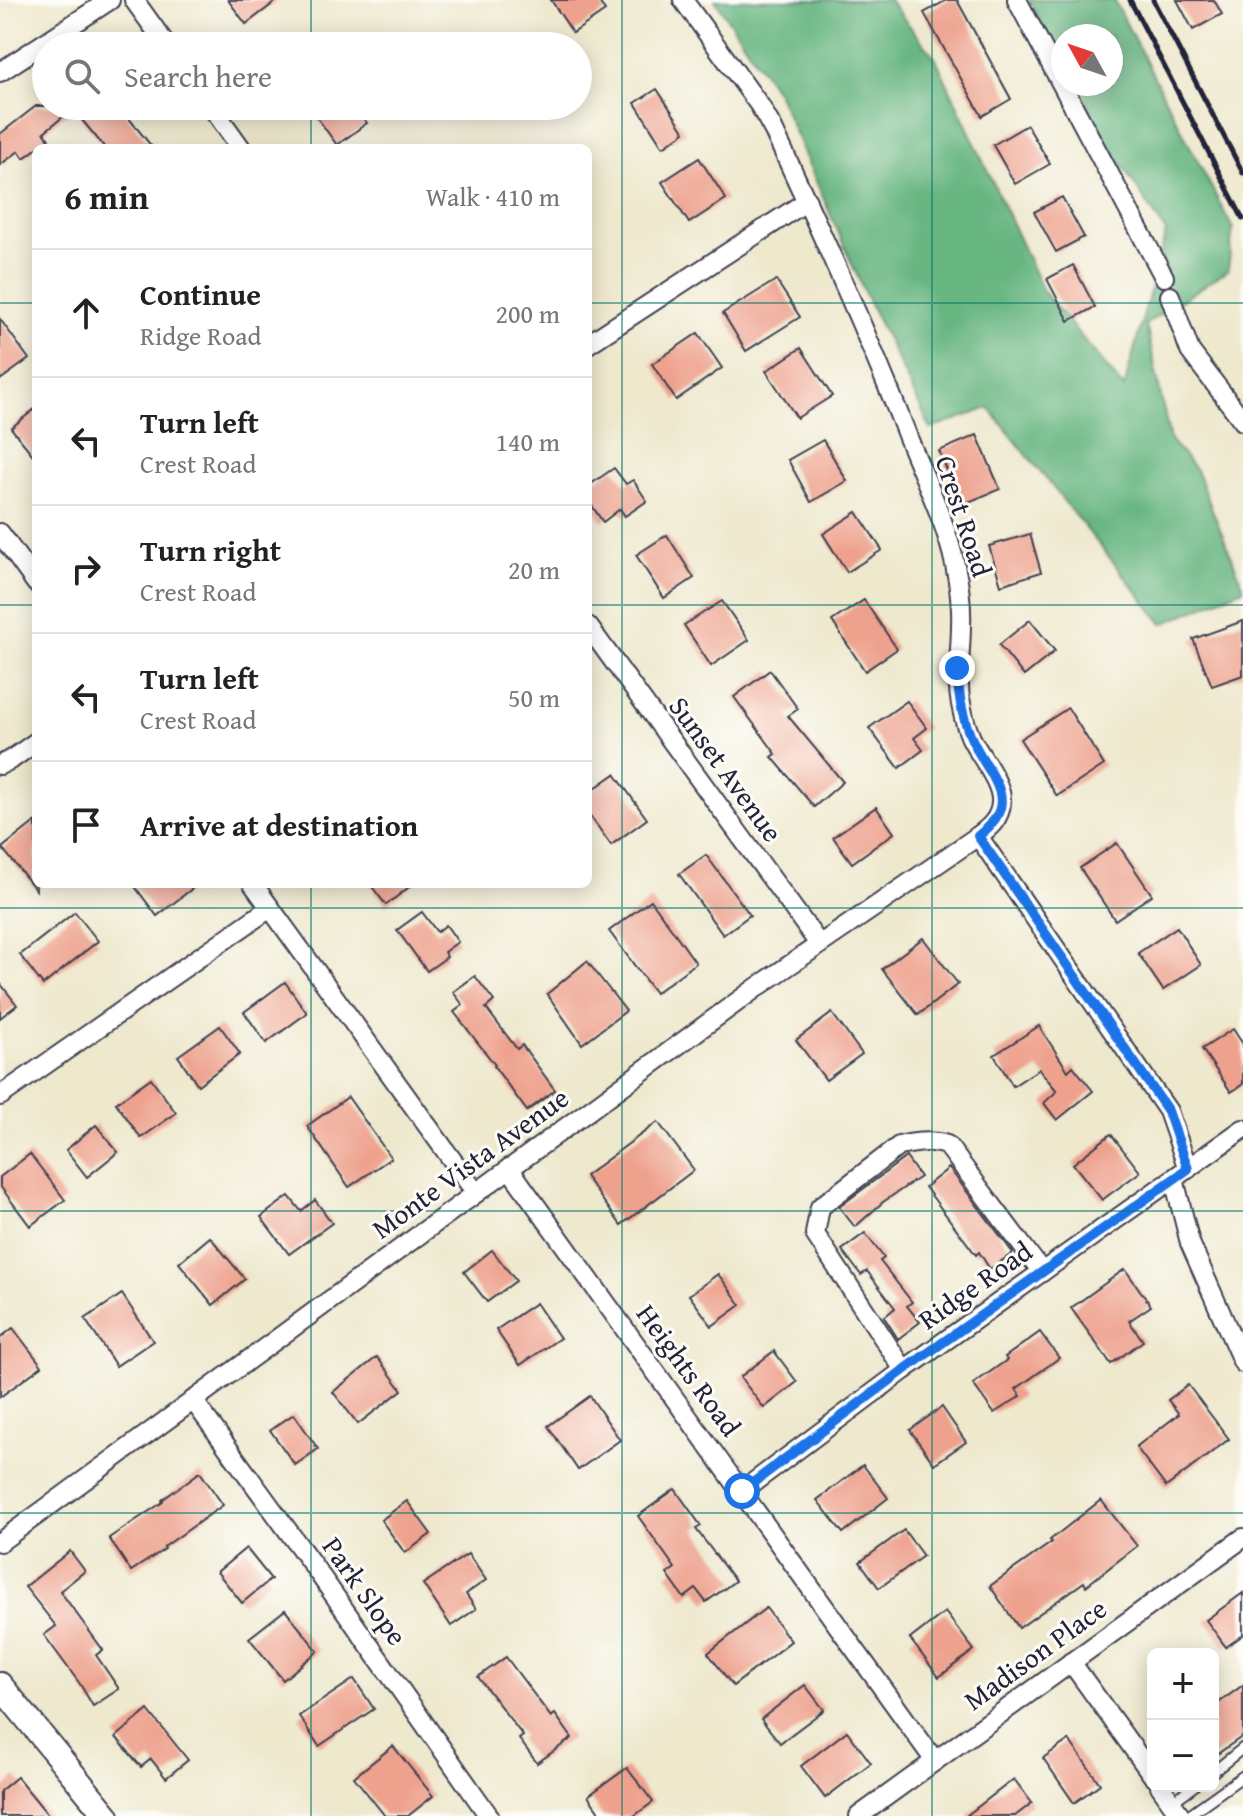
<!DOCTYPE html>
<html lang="en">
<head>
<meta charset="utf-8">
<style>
  body { margin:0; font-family:"Gentium Book Plus",serif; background:#f6f6f6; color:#222 }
  .controls { position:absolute; right:24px; bottom:24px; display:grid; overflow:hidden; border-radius:12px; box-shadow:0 4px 20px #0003 }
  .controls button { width:72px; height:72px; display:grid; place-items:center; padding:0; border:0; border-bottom:2px solid #e0e0e0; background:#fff; color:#222; font:40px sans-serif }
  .compass { position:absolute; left:1051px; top:24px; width:72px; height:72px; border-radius:50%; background:#fff; box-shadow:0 4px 20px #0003; rotate:310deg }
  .stop { position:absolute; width:24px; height:24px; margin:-18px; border:6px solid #1a73e8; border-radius:50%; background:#fff }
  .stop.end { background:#1a73e8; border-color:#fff; box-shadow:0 2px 8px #0008 }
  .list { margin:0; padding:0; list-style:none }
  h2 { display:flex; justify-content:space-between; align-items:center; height:104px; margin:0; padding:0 32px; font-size:34px }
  h2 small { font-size:26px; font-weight:400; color:#767676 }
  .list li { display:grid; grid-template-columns:52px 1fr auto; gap:24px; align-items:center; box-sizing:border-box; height:128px; padding:0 32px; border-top:2px solid #e0e0e0 }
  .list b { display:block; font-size:30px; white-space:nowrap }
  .list p { margin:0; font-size:26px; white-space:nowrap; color:#767676 }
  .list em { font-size:26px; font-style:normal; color:#767676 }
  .icon { flex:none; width:44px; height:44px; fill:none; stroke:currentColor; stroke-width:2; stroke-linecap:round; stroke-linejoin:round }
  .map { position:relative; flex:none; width:1243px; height:1816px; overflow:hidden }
  .search { position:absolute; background:#fff; box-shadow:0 4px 20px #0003; left:32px; top:32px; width:560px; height:88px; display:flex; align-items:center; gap:20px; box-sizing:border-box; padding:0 28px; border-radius:44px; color:#767676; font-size:30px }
  .panel { position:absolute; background:#fff; box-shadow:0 4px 20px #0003; left:32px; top:144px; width:560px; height:744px; border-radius:12px }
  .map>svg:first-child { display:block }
</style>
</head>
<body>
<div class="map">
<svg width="1243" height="1816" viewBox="0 0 1243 1816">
  <rect width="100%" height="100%" fill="#fdfcf7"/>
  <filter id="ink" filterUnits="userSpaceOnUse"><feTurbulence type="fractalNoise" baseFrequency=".0125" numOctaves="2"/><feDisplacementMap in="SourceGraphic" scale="16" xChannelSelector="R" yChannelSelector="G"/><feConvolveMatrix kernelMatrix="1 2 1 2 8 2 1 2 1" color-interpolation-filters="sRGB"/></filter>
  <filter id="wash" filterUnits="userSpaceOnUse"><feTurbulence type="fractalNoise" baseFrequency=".006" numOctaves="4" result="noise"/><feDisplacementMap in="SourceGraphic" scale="32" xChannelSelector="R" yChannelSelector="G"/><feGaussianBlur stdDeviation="1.8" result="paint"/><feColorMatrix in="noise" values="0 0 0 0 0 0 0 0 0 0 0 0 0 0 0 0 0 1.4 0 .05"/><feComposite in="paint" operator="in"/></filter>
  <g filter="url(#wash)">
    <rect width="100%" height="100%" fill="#eee8cd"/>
    <polygon fill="#67b681" stroke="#446c5e" stroke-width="2" points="715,0 889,0 936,59 1043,291 1124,388 1166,232 1101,134 1075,84 1111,84 1111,36 1063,36 1063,62 1029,0 1114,0 1233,229 1228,270 1146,324 1170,440 1196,470 1243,585 1243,589 1163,624 989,408 931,429 866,296 778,94"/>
    <g id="blocks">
      <g fill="#eea28e">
        <polygon points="228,0 278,0 246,24"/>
        <polygon points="551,0 598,0 605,11 573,33"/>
        <polygon points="947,0 957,0 1011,99 982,116 924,13"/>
        <polygon points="1177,0 1214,0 1222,14 1193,30"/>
        <polygon points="657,89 685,132 663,147 635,103"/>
        <polygon points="36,106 119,106 153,148 105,148 73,109 44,132 49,139 24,158 19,151 0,165 0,134"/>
        <polygon points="322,106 354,106 367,123 337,145 313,112"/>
        <polygon points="1027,125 1050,164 1015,184 993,145"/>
        <polygon points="699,158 726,199 689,223 662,182"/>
        <polygon points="1062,197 1084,237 1056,252 1034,212"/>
        <polygon points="1073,265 1095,307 1069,321 1047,279"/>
        <polygon points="776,280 800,317 746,351 723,313"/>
        <polygon points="0,319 29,359 0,380"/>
        <polygon points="698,333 722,368 676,400 652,364"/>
        <polygon points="801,348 832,396 797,418 766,371"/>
        <polygon points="36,408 36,459 11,428"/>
        <polygon points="977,435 1000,489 961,505 939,451"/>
        <polygon points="823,440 847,481 811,502 788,460"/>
        <polygon points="614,468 626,484 633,480 647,501 625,516 620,509 603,522 588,500 588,486"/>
        <polygon points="857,512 882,550 847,572 823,534"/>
        <polygon points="1030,534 1041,572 1001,585 989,546"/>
        <polygon points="667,535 694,578 664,598 636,555"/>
        <polygon points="864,600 897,649 865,671 832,621"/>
        <polygon points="722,601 749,640 711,666 684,625"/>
        <polygon points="1030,620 1055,651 1024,676 999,645"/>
        <polygon points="1243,621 1243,675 1212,686 1193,639"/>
        <polygon points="770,670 798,709 788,716 843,782 814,807 772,757 776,754 734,697"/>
        <polygon points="907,701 927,728 914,738 923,750 899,768 869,728"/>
        <polygon points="1068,708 1104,765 1057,796 1020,739"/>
        <polygon points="615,774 647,819 611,845 588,813 588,793"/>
        <polygon points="876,807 894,833 852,863 833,837"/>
        <polygon points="36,821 36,890 2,848"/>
        <polygon points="1117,843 1152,895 1115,920 1080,868"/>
        <polygon points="706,855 750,915 723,935 679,874"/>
        <polygon points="133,884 198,884 157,916"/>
        <polygon points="370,884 413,884 386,905"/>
        <polygon points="651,900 696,963 655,993 609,931"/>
        <polygon points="75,912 98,941 43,985 20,955"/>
        <polygon points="422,912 437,932 446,925 458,942 444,952 447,957 427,971 397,930"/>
        <polygon points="1177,927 1201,965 1163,990 1138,953"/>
        <polygon points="923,938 958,984 918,1015 882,969"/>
        <polygon points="587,961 626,1011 582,1044 547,994"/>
        <polygon points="475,976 494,1001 486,1008 517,1049 522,1045 555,1090 527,1111 494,1066 495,1065 454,1012 463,1005 453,992"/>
        <polygon points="285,982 307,1013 266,1043 244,1012"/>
        <polygon points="0,983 17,1005 0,1018"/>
        <polygon points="832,1013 862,1054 826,1080 796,1040"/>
        <polygon points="220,1026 240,1054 198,1085 178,1056"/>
        <polygon points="1039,1026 1068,1071 1073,1066 1093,1091 1057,1120 1044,1103 1057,1091 1039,1069 1013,1086 994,1055"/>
        <polygon points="1233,1029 1243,1044 1243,1084 1231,1092 1202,1049"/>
        <polygon points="151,1078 176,1113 141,1138 116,1103"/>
        <polygon points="348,1097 391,1158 349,1187 307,1126"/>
        <polygon points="658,1122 694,1170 621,1225 585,1176"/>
        <polygon points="96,1125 118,1152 87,1177 66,1150"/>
        <polygon points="1111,1134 1140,1172 1102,1200 1073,1164"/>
        <polygon points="30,1154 65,1200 30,1226 0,1186 0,1177"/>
        <polygon points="906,1157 920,1177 883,1202 855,1227 839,1207"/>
        <polygon points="949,1168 1013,1253 990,1269 979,1252 976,1255 925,1187"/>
        <polygon points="289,1196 301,1211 315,1200 332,1223 289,1254 261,1217"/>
        <polygon points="865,1233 884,1258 880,1261 912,1302 907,1306 920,1322 898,1339 884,1317 895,1308 867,1271 861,1275 842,1250"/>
        <polygon points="210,1237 245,1279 213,1305 179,1263"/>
        <polygon points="492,1250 516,1281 487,1302 464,1272"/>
        <polygon points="1125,1269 1151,1306 1129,1321 1143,1341 1111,1364 1071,1308"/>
        <polygon points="718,1274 741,1305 712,1326 689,1295"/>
        <polygon points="122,1294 153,1341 116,1366 85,1319"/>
        <polygon points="536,1303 560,1338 520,1365 496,1330"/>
        <polygon points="13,1328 42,1366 0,1397 0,1338"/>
        <polygon points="1040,1332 1059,1358 1016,1389 1021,1396 994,1413 973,1384 1007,1360 1005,1357"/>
        <polygon points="774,1351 797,1382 764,1408 740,1377"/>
        <polygon points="377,1357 402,1390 358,1424 333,1392"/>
        <polygon points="1188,1385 1229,1439 1166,1487 1136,1447 1179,1414 1168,1400"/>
        <polygon points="590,1396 620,1440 578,1470 548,1426"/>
        <polygon points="942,1407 966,1442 934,1464 910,1430"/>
        <polygon points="294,1414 318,1449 295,1465 270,1430"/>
        <polygon points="863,1465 888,1498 843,1533 817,1500"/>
        <polygon points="200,1472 223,1505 164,1547 165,1549 131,1571 109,1538 163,1502 162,1500"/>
        <polygon points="675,1489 701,1526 696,1529 735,1581 706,1602 696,1589 684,1598 667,1574 675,1568 638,1516"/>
        <polygon points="1101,1500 1137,1546 1086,1586 1084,1582 1019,1628 990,1586 1052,1542 1050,1540"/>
        <polygon points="407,1501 431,1534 405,1553 381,1520"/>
        <polygon points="904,1530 923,1556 879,1588 860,1562"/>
        <polygon points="246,1548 271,1579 242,1603 217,1572"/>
        <polygon points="70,1551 85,1571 60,1591 103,1650 96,1655 119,1689 93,1706 80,1684 44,1635 56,1626 25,1587"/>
        <polygon points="468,1554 486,1580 466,1594 476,1609 451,1626 423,1584"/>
        <polygon points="1243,1593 1243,1635 1226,1647 1206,1620"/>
        <polygon points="766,1608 791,1641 733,1686 708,1653"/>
        <polygon points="285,1610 318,1651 283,1680 249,1638"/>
        <polygon points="945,1612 974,1650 939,1677 910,1639"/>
        <polygon points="506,1657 551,1717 555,1714 572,1738 537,1763 519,1739 523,1736 478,1677"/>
        <polygon points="354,1679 374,1709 319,1746 299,1716"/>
        <polygon points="805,1685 824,1710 780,1743 761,1719"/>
        <polygon points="1243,1685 1243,1736 1213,1757 1213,1707"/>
        <polygon points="148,1710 188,1760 166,1778 151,1759 141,1767 116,1737"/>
        <polygon points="847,1731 871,1763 825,1798 801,1766"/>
        <polygon points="1069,1740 1100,1784 1074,1803 1043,1758"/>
        <polygon points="393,1746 433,1796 408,1816 385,1816 354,1777"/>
        <polygon points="627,1768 653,1802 634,1816 602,1816 588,1796"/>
        <polygon points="17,1777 49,1816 0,1816 0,1791"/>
        <polygon points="1014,1779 1032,1803 1015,1816 966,1816"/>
      </g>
    </g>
  </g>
  <g filter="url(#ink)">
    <use href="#blocks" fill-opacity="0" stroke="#414051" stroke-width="2"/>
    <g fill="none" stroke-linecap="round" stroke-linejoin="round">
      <g stroke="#414051" stroke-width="13">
        <g id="lane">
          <polyline points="1213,1772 1243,1748"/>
          <polyline points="1172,1802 1194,1786"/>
          <polyline points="1187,1816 1243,1776"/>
        </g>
      </g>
      <g stroke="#414051" stroke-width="22">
        <g id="street">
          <polyline points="134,0 167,46"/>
          <polyline points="1017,0 1164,277"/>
          <polyline points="0,72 110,0"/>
          <polyline points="211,106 241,148"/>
          <polyline points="1170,296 1190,351 1243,421"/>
          <polyline points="588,344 807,201"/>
          <polyline points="0,533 36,583"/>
          <polyline points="588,626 819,944"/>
          <polyline points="0,765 12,759 36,742"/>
          <polyline points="978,836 1168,1111 1188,1169"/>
          <polyline points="253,884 476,1193"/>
          <polyline points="0,1096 270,908"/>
          <polyline points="509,1168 935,1761"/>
          <polyline points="1174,1179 1190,1243 1243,1363"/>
          <path d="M904 1370 815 1234 820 1207 899 1146C915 1142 931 1140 947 1145L1042 1272"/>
          <polyline points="193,1400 320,1575 489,1816"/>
          <polyline points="742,1491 904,1370 1243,1129"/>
          <path d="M0 1542 756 988 978 836C989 828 1000 819 1001 803 1003 783 980 757 971 738 967 729 964 719 962 709 955 679 961 655 961 625 962 605 959 584 955 565 946 522 925 480 909 440 868 334 821 231 773 129L760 106 683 0"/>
          <polyline points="1071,1662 1153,1776"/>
          <polyline points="1160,1786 1181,1816"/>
          <polyline points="859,1816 1243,1538"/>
        </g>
      </g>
      <g stroke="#414051" stroke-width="28">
        <polyline id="secondary" points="0,1685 107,1816"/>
      </g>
      <use href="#lane" stroke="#fff" stroke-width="9"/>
      <use href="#street" stroke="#fff" stroke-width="18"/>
      <use href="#secondary" stroke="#fff" stroke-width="24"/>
      <g stroke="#22223b" stroke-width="5">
        <polyline points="1130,0 1243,219"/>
        <polyline points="1153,0 1243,173"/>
      </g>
    </g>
  </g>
  <g fill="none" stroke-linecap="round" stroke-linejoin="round" filter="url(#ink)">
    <path stroke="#1a73e8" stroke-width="10" d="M742 1491 904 1370 1188 1169 1168 1111 978 836C1026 800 986 775 970 735 961 713 958 692 957 668"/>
  </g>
  <path fill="none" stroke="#0f766e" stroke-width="2" stroke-opacity="0.55" d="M311 0V46M622 0V1816M932 0V1816M311 106V148M0 303H36M588 303H1243M0 605H36M588 605H1243M311 884V1816M0 908H1243M0 1211H1243M0 1513H1243"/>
  <g text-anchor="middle" stroke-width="6" stroke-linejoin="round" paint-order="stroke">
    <g font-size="28" fill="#22223b" stroke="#fdfcf7">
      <text transform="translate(964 516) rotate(72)" y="10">Crest Road</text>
      <text transform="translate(726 769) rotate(54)" y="10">Sunset Avenue</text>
      <text transform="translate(470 1163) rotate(-36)" y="10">Monte Vista Avenue</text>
      <text transform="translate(975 1285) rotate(-35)" y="10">Ridge Road</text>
      <text transform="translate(689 1370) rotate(54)" y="10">Heights Road</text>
      <text transform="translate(365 1591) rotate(55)" y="10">Park Slope</text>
      <text transform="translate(1035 1654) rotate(-36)" y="10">Madison Place</text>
    </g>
  </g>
</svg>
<div class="controls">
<button>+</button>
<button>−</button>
</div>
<svg class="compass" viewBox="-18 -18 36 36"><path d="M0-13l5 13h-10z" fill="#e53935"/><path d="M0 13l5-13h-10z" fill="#767676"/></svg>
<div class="stop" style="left:742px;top:1491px"></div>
<div class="stop end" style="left:957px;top:668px"></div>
<div class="search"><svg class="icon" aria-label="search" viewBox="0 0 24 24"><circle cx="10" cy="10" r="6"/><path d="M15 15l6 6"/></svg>Search here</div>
<section class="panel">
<h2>6 min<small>Walk · 410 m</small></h2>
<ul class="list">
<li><svg class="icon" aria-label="ahead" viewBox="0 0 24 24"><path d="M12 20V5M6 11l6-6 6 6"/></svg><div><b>Continue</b><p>Ridge Road</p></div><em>200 m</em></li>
<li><svg class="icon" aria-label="left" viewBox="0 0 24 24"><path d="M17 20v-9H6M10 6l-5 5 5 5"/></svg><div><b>Turn left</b><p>Crest Road</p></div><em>140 m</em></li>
<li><svg class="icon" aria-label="right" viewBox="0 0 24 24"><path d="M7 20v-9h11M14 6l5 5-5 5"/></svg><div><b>Turn right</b><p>Crest Road</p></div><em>20 m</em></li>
<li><svg class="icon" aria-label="left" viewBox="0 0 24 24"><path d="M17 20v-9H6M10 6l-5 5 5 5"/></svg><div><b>Turn left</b><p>Crest Road</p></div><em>50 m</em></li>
<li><svg class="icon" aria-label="arrive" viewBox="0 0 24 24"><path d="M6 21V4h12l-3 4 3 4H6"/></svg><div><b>Arrive at destination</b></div></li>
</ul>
</section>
</div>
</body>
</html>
